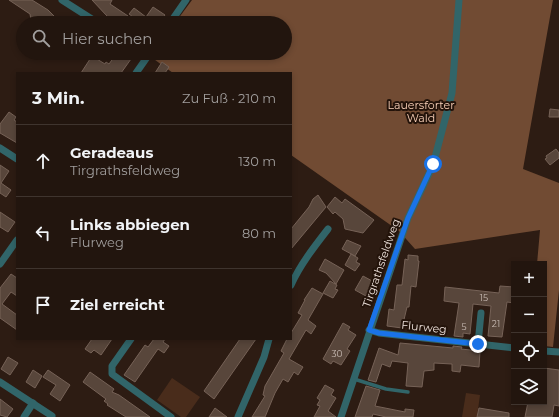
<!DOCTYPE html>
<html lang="de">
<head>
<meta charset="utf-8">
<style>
  body { margin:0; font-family:Montserrat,sans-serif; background:#2a1e17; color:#f1f3f6 }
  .controls { position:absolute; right:12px; bottom:12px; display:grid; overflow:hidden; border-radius:0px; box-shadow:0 2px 6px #0003 }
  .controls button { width:36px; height:36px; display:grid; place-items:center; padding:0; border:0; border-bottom:1px solid #3f342e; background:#22150e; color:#f1f3f6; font:20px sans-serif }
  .stop { position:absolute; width:12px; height:12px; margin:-9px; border:3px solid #1a73e8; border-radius:50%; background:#fff }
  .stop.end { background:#1a73e8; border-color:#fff; box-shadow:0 1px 4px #0008 }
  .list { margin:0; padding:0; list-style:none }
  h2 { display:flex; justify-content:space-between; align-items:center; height:52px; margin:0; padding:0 16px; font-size:17px }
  h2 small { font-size:13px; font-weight:400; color:#a29f9e }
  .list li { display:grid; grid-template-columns:26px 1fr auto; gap:12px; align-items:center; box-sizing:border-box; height:72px; padding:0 16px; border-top:1px solid #3f342e }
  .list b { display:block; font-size:15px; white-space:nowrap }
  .list p { margin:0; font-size:13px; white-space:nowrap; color:#a29f9e }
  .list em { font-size:13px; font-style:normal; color:#a29f9e }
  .icon { flex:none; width:22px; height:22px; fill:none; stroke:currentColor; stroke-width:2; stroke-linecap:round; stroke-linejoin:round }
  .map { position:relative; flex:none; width:559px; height:417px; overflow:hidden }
  .search { position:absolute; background:#22150e; box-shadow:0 2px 6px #0003; left:16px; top:16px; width:276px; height:44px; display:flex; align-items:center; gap:10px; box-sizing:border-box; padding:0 14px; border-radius:22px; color:#a29f9e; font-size:15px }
  .panel { position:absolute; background:#22150e; box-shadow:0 2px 6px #0003; left:16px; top:72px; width:276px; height:268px; border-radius:0px }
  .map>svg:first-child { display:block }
</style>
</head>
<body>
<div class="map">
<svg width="559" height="417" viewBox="0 0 559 417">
  <rect width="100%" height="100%" fill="#2d1c13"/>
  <g fill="#492c1b">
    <polygon points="172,378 200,397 186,417 181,417 157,400"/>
    <polygon points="466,393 480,395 477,417 462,417"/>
  </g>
  <polygon fill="#714b33" points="192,0 553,0 523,169 559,183 559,290 553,347 544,346 544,264 537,264 540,230 415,249 399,231 291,155 291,73 173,73 151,57 154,53 285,53 285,23 175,23"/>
  <g fill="#58463b" stroke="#766257">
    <polygon points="9,0 32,0 48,10 61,23 35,23 31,20 30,14"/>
    <polygon points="92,0 112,0 110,4 128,16 123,23 112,23 105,18 107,16"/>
    <polygon points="153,7 165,15 159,23 141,23 129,14 134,8 146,17"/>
    <polygon points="117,53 124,55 128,53 128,57 131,59 121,73 81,73 92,56 105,64 106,62 109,64"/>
    <polygon points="162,62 169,67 165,73 155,73"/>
    <polygon points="550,109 559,110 559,117 549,117"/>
    <polygon points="9,112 16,117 14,120 17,122 17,143 0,133 0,124"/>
    <polygon points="556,149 559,153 559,158 550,165 545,159 547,158 546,156"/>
    <polygon points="0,165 9,171 1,183 11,190 6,197 0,193"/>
    <polygon points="318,195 326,207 291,249 291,229 309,207 313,199"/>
    <polygon points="335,197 342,203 345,199 374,220 363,233 345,229 343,219 335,212 333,214 327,207"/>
    <polygon points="0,212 15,222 8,232 0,227"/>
    <polygon points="347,240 361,246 355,256 342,249"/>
    <polygon points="351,254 358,258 356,262 360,264 355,271 345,265"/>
    <polygon points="408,255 418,256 418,261 419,261 416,287 411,286 409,307 407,307 402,328 387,326 389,309 394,310 397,285 402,285 405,259 408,260"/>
    <polygon points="325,259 344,270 336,284 326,273 319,270"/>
    <polygon points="11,274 17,278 17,296 11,292 2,304 17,315 17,330 0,318 0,288"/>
    <polygon points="363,276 374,282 366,296 355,290"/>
    <polygon points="330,281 337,285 335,289 338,290 333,298 323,293"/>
    <polygon points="500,286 514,287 514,303 507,302 502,337 488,336 491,306 473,304 470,334 463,333 463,337 454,336 459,303 444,301 445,287 499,293"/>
    <polygon points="312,288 323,294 308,320 316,326 311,334 306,330 289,359 303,367 298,375 294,372 288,382 283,379 275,393 265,417 252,417 265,396 263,395 265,386 284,353 281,351 287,339 291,339 291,333 302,315 298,313 305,300 304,300"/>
    <polygon points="343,323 350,327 348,330 356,335 347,349 350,351 341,365 333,361 331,364 323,359"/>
    <polygon points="92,339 112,339 101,355 94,350 91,353 85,349"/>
    <polygon points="154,339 165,339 163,342 169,346 164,353 158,349 135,382 124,375 145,345 148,347"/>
    <polygon points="240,339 256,339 214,399 204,391"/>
    <polygon points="400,343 453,348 453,346 462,347 461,349 480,351 479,367 461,365 460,372 452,371 452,364 434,363 434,370 424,371 422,387 406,386 408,363 392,361 390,367 382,364 376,382 368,380 379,348 398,355"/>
    <polygon points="8,357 18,363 10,375 1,369"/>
    <polygon points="544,368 559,370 559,406 554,405 552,417 525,417 528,402 544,402"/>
    <polygon points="33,370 42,376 35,388 26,382"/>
    <polygon points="48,370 70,385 60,401 50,394 56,385 43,377"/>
    <polygon points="90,372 114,389 112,392 119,395 150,417 126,417 107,405 108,404 104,401 106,399 83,382"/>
    <polygon points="325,385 334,390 331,395 336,398 328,411 336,417 314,417 320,406 317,405 320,400 317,398"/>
    <polygon points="366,386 380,390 375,406 405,412 405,409 414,410 413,417 386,417 373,414 372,417 355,417"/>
    <polygon points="0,399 13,409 7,417 0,415"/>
    <polygon points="215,408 227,417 209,417"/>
    <polygon points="479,408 509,413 509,417 477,417"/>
  </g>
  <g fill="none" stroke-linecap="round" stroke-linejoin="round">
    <polyline stroke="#316569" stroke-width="3.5" points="354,379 386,389 408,392"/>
    <g stroke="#316569" stroke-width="7">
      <polyline points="62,0 98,23"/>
      <polyline points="170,23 186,0"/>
      <polyline points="136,73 150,53"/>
      <polyline points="0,148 17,159"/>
      <polyline points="0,264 17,240"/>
      <path d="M291 285C300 265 314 247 328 229"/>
      <polyline points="369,330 379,333 514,348"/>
      <polyline points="131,339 112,366 112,374 171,417"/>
      <polyline points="478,344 481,313"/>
      <polyline points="544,351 559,352"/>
      <polyline points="0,382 52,416"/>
      <polyline points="24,417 33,403"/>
      <polyline points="238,417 264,357 269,339"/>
      <polyline points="341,417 408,218 433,165 452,93 459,0"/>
    </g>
  </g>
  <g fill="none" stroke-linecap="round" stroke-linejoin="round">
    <polyline stroke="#1a73e8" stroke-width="5" points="433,164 408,218 369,330 379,333 478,344"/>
  </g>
  <g text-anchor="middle" stroke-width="4" stroke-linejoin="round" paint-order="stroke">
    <g font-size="9" fill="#c8bbb4">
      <text x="484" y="301">15</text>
      <text x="496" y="327">21</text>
      <text x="464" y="330">5</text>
      <text x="337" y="357">30</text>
    </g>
    <g font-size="11" fill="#f9d0b8" stroke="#23130a">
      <text x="421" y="109">Lauersforter<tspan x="421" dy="13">Wald</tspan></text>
    </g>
    <g font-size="11" fill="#eee2dc" stroke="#23130a">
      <text transform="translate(381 263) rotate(-71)" y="4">Tirgrathsfeldweg</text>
      <text transform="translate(424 327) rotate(6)" y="4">Flurweg</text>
    </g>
  </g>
</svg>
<div class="controls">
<button>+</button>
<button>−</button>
<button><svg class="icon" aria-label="locate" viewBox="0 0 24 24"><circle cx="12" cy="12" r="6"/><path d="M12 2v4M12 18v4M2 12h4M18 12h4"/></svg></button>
<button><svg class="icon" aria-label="layers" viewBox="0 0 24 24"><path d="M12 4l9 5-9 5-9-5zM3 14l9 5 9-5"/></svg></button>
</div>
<div class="stop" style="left:433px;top:164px"></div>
<div class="stop end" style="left:478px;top:344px"></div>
<div class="search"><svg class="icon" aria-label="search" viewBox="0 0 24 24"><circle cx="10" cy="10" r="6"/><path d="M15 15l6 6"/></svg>Hier suchen</div>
<section class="panel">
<h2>3 Min.<small>Zu Fuß · 210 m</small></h2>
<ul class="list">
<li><svg class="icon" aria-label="ahead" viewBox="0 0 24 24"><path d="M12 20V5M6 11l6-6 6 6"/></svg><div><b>Geradeaus</b><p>Tirgrathsfeldweg</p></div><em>130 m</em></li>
<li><svg class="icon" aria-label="left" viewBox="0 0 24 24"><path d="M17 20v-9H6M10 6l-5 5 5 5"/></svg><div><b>Links abbiegen</b><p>Flurweg</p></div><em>80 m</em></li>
<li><svg class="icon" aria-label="arrive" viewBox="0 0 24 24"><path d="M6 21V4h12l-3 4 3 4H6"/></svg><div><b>Ziel erreicht</b></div></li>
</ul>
</section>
</div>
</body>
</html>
